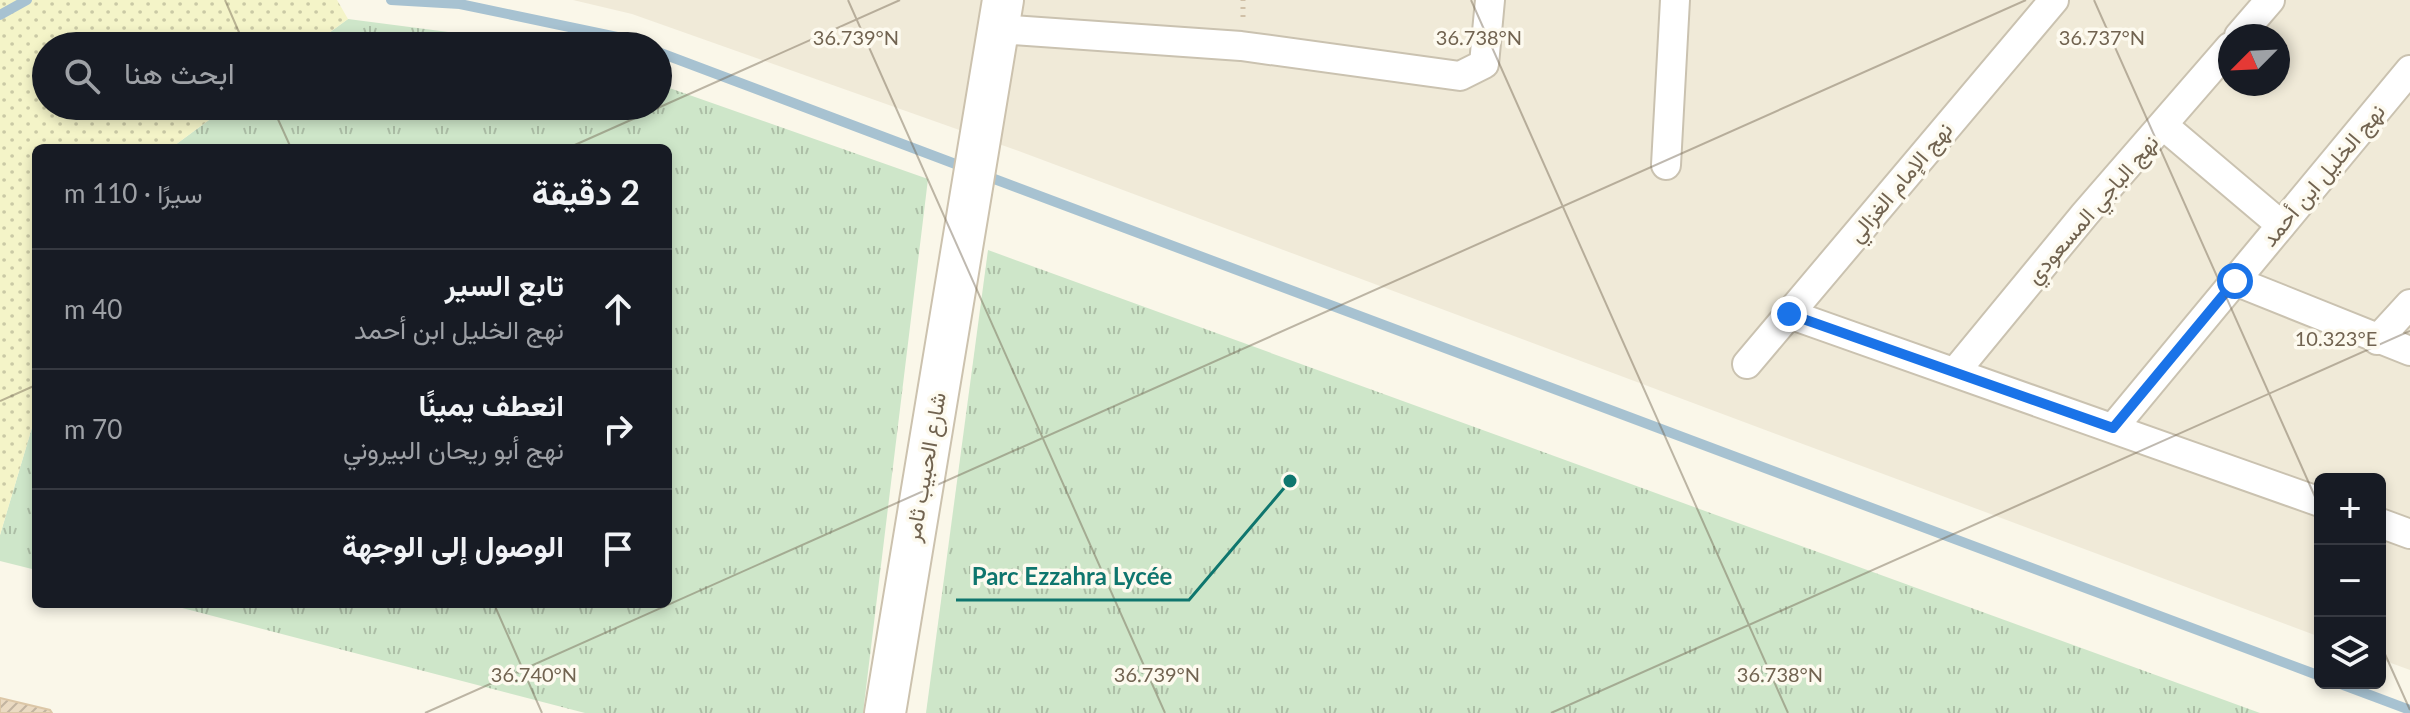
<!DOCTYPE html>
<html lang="ar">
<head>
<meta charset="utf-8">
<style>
  body { margin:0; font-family:Lato,Vazirmatn,sans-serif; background:#242831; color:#f1f3f6; direction:rtl }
  .controls { position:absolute; right:24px; bottom:24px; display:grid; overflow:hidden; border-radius:12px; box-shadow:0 4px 12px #0003 }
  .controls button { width:72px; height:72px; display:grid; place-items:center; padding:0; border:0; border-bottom:2px solid #363941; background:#171b24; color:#f1f3f6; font:40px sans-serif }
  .compass { position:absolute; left:2218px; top:24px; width:72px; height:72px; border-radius:50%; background:#171b24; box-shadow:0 4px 12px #0003; rotate:246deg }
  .stop { position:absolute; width:24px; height:24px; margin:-18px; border:6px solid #1a73e8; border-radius:50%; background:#fff }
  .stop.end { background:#1a73e8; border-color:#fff; box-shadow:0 2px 8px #0008 }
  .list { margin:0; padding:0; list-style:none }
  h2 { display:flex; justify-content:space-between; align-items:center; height:104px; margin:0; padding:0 32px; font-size:34px }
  h2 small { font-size:26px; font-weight:400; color:#9ea1a6 }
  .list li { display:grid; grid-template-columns:52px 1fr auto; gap:24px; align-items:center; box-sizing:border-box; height:120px; padding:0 32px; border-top:2px solid #363941 }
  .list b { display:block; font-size:30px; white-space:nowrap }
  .list p { margin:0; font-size:26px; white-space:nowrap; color:#9ea1a6 }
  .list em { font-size:26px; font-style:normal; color:#9ea1a6 }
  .icon { flex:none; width:44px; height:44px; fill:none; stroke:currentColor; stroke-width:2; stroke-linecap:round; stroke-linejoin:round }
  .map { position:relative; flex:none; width:2410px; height:713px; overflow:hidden; direction:ltr }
  .search { position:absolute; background:#171b24; box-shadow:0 4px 12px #0003; left:32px; top:32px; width:640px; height:88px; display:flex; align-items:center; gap:20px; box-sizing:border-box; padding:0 28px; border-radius:44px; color:#9ea1a6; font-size:30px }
  .panel { position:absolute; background:#171b24; box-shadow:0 4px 12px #0003; left:32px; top:144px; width:640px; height:464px; border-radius:12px; direction:rtl }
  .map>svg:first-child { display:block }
</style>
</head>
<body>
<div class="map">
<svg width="2410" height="713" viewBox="0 0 2410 713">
  <defs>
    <pattern id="grass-tufts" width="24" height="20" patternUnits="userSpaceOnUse" patternTransform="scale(2)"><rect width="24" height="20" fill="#cee6c9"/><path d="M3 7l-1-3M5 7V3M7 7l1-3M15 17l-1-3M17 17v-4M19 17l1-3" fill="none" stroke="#acbea6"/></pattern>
    <pattern id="sand-dots" width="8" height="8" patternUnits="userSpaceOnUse" patternTransform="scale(2)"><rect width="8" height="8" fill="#f4f4c8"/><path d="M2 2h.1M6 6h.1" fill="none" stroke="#cac9a5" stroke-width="1.8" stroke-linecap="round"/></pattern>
    <pattern id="building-hatch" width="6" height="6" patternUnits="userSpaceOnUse" patternTransform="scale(2)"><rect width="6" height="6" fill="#eadac2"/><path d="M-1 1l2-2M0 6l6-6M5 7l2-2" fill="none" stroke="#c2b4a0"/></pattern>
  </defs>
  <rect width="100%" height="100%" fill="#faf7e9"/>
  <path fill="#f0ead8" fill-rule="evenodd" d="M573 0H2410V670L2380 659V479H2320V637L1013 149 632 14ZM2230 36H2278V84H2230Z"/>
  <g fill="url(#grass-tufts)">
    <polygon points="348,19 456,33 517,46 311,46"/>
    <polygon points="658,84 928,179 863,713 585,713 167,604 668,604 668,148 171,148 228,106 658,106"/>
    <polygon points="988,250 2260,713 926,713"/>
    <polygon points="36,414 36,570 0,561 0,535"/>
  </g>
  <polygon fill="url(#sand-dots)" points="0,0 337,0 348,19 311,46 46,46 46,106 228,106 171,148 36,148 36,414 0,535"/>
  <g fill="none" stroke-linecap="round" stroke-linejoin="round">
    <g stroke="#a7c2d1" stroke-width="10">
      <polyline points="391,0 460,4 617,37 641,46"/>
      <polyline points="0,15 27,0"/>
      <polyline points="658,52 966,168"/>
      <polyline points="981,174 2320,676"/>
      <polyline points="2338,683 2410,710"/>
    </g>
  </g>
  <polygon fill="url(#building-hatch)" stroke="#dcc7a7" stroke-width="2" points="0,698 50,710 52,713 0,713"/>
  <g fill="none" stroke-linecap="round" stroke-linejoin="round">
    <g stroke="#cac2b0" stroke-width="32">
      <g id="street">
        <polyline points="998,29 1241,46 1460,76 1484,64 1490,0"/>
        <polyline points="2239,36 2270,0"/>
        <polyline points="2164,126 2281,225"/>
        <polyline points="1666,165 1675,0"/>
        <polyline points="2235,281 2410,351"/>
        <polyline points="1789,314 2320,502"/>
        <polyline points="2377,340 2410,304"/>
        <polyline points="1747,364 2054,0"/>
        <polyline points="1955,372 2085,214 2230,47"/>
        <polyline points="2113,428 2410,70"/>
        <polyline points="2380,523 2410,534"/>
      </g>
    </g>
    <g stroke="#ccc2ae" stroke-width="44">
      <polyline id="secondary" points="885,713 1003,0"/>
    </g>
    <polyline stroke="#d0c0a7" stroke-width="5" stroke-dasharray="2 6" stroke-linecap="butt" points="1243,17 1243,0"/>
    <use href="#street" stroke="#fff" stroke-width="28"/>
    <use href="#secondary" stroke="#fff" stroke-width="40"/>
  </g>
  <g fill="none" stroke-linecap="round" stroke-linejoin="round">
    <polyline stroke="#1a73e8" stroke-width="10" points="1789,314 2113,428 2235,281"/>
  </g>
  <path fill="none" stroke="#716350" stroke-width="2" stroke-opacity="0.45" d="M225 0 245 46M848 0 1165 713M1471 0 1788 713M2094 0 2320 508M272 106 291 148M568 148 900 0M0 401 36 385M494 604 542 713M2380 643 2410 710M425 713 2026 0M1551 713 2410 331"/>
  <g text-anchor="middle" stroke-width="7" stroke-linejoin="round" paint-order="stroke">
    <g font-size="22" fill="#716350" stroke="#fdfaef">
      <text transform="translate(2323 175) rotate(-50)" y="8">نهج الخليل ابن أحمد</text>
      <text transform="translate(1900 182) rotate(-50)" y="8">نهج الإمام الغزالي</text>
      <text transform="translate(2092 209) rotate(-49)" y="8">نهج الباجي المسعودي</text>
      <text transform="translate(925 467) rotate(-80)" y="8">شارع الحبيب ثامر</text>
    </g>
  </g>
  <g font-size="20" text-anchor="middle" fill="#716350" stroke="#fdfaef" stroke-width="7" stroke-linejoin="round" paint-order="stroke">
    <text x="2102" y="45">36.737°N</text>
    <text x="856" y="45">36.739°N</text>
    <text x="1479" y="45">36.738°N</text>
    <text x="2336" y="346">10.323°E</text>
    <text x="534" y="682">36.740°N</text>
    <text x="1157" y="682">36.739°N</text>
    <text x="1780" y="682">36.738°N</text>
  </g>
  <path fill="none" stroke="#0f766e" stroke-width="3" d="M1290 481L1189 600H956"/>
  <circle fill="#0f766e" stroke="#fdfaef" stroke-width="3" cx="1290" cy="481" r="8"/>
  <g font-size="24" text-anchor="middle" font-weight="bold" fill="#0f766e" stroke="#fdfaef" stroke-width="7" stroke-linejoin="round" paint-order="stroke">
    <text x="1072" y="585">Parc Ezzahra Lycée</text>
  </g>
</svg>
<div class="controls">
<button>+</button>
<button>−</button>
<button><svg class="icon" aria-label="layers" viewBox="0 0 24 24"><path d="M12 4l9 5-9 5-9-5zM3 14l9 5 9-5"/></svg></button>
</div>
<svg class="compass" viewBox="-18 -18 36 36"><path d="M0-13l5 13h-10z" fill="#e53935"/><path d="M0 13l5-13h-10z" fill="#9ea1a6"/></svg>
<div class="stop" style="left:2235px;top:281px"></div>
<div class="stop end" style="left:1789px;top:314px"></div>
<div class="search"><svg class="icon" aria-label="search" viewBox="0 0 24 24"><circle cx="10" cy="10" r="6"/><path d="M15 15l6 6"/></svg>ابحث هنا</div>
<section class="panel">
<h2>2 دقيقة<small>سيرًا · 110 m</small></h2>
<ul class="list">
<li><svg class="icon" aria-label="ahead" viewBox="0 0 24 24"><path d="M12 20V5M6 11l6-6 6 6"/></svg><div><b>تابع السير</b><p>نهج الخليل ابن أحمد</p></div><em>40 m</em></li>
<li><svg class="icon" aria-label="right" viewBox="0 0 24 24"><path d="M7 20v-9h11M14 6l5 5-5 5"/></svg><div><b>انعطف يمينًا</b><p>نهج أبو ريحان البيروني</p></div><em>70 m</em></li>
<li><svg class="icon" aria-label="arrive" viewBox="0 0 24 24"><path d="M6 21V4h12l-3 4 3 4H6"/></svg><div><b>الوصول إلى الوجهة</b></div></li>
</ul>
</section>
</div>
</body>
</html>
